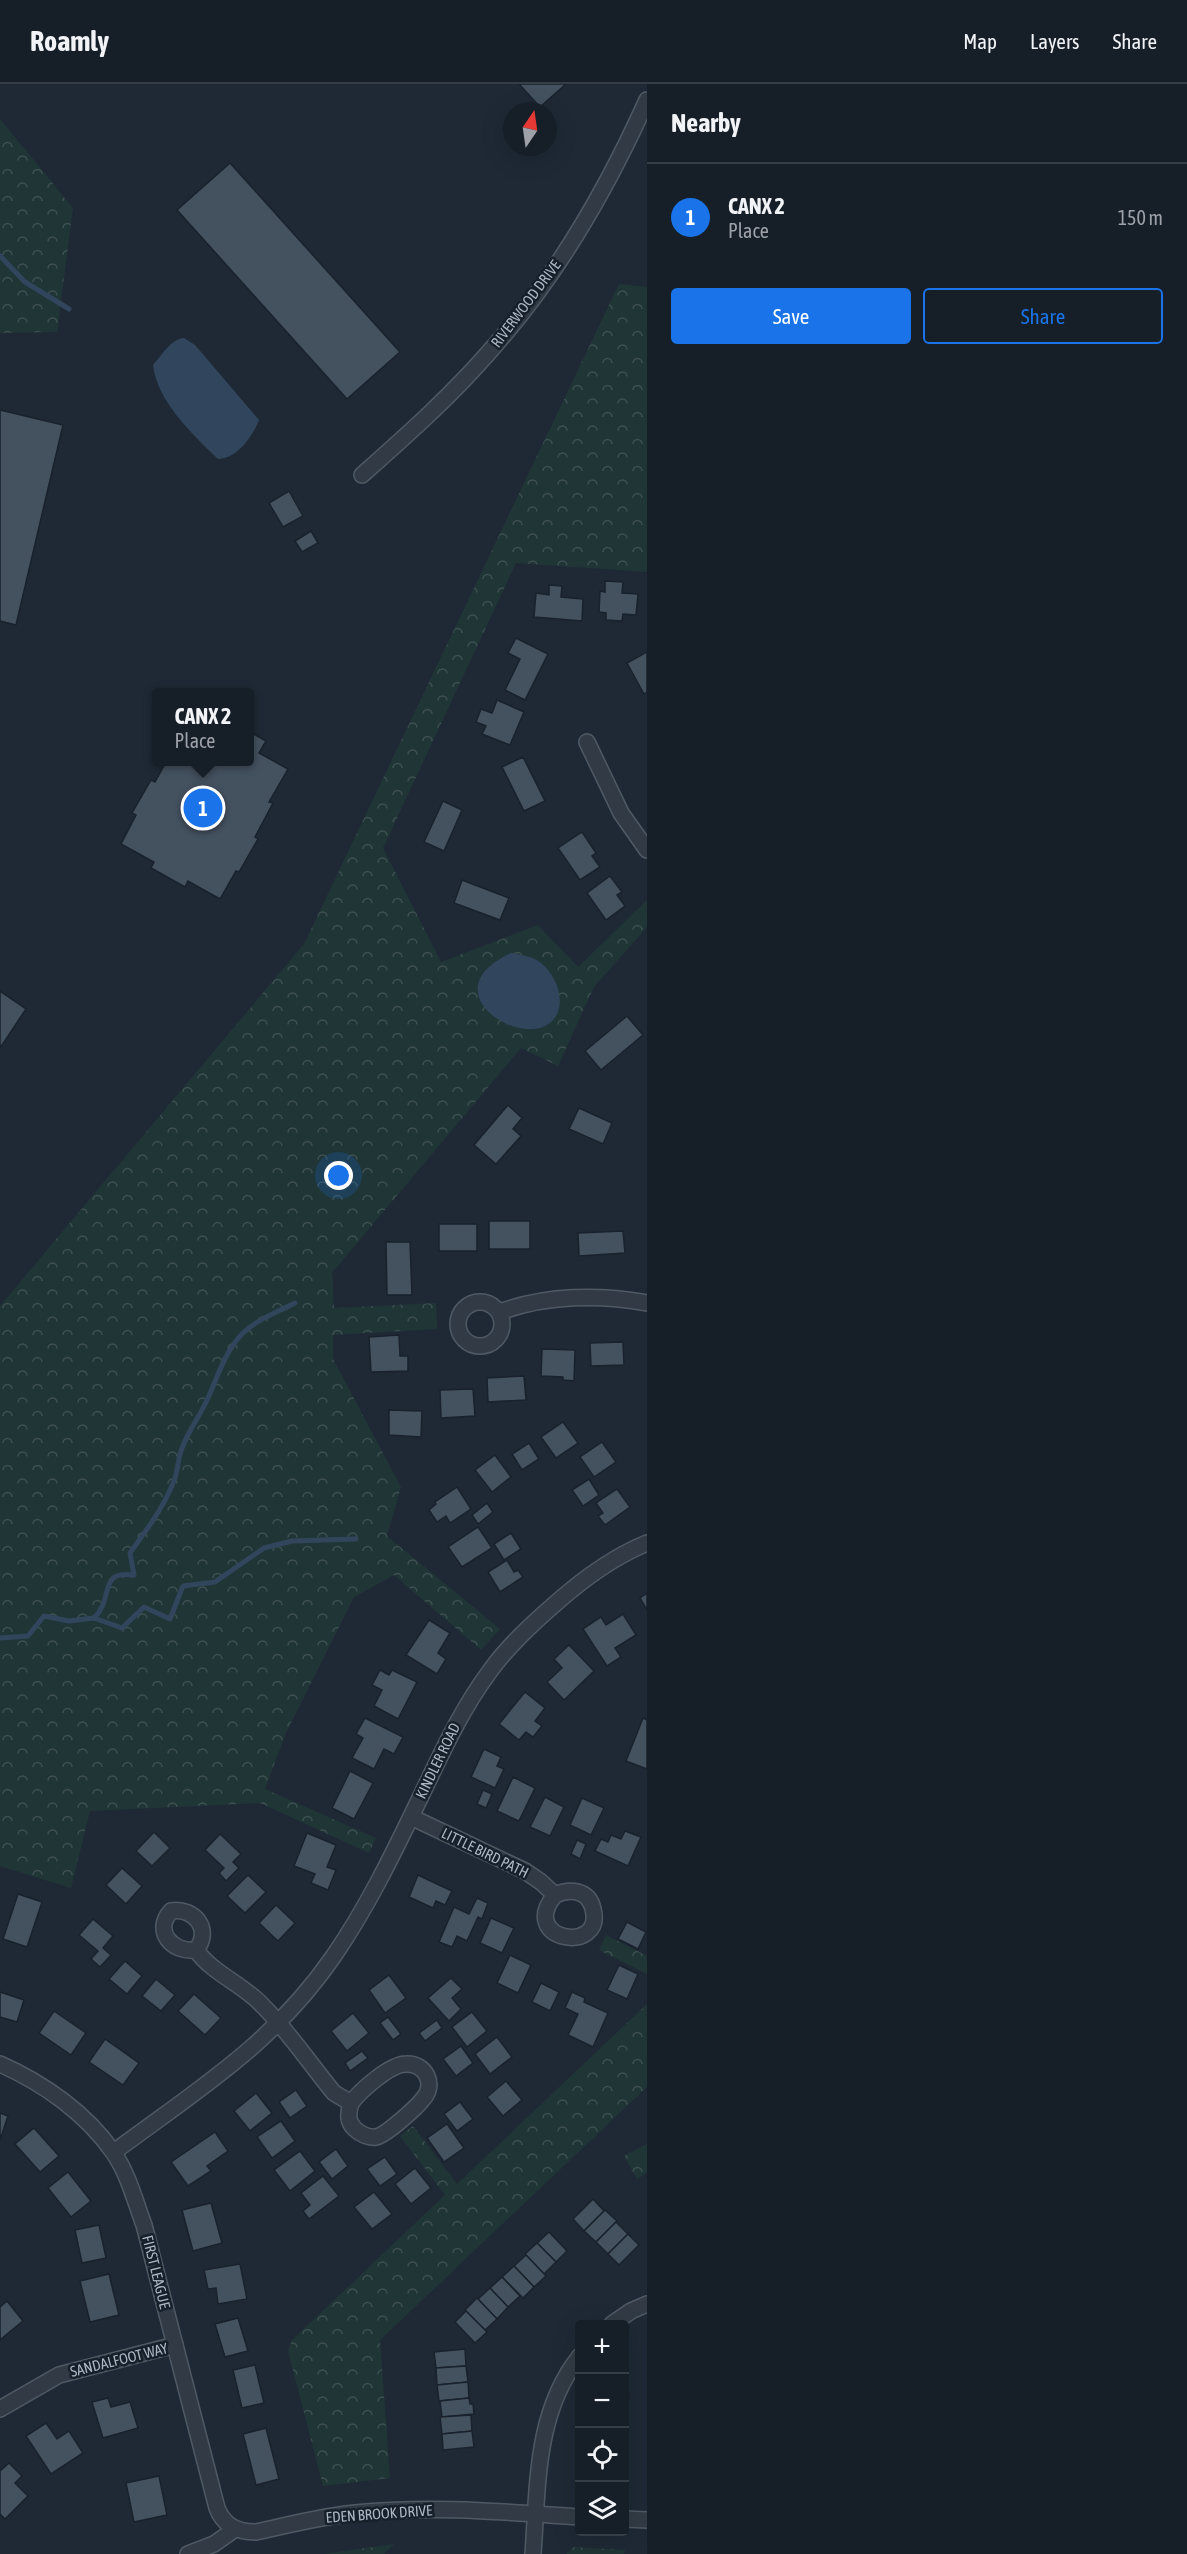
<!DOCTYPE html>
<html lang="en">
<head>
<meta charset="utf-8">
<style>
  body { margin:0; font-family:"Asap Condensed",sans-serif; background:#232c34; color:#f1f3f6 }
  .controls { position:absolute; right:18px; bottom:18px; display:grid; overflow:hidden; border-radius:6px; box-shadow:0 6px 24px #0002 }
  .controls button { width:54px; height:54px; display:grid; place-items:center; padding:0; border:0; border-bottom:2px solid #353d45; background:#161f28; color:#f1f3f6; font:30px sans-serif }
  .compass { position:absolute; left:503px; top:18px; width:54px; height:54px; border-radius:50%; background:#161f28; box-shadow:0 6px 24px #0002; rotate:13deg }
  .you { position:absolute; left:339px; top:1092px; width:21px; height:21px; margin:-15px; border:4px solid #fff; border-radius:50%; background:#1a73e8; box-shadow:0 0 0 9px #1a73e833 }
  .badge { display:grid; place-items:center; width:39px; height:39px; border-radius:50%; background:#1a73e8; color:#fff; font-size:20px; font-weight:700 }
  .pin { position:absolute; translate:-50% -50%; border:3px solid #fff; box-shadow:0 2px 6px #0006 }
  .popup { position:absolute; left:152px; top:604px; width:102px; height:78px; box-sizing:border-box; display:grid; place-content:center; border-radius:6px; background:#161f28; filter:drop-shadow(0 2px 4px #0005); font-size:20px; white-space:nowrap; color:#9ea2a8 }
  .popup b { font-size:22px; color:#f1f3f6 }
  .popup::after { content:''; position:absolute; left:50%; top:100%; margin-left:-12px; border:12px solid transparent; border-top-color:#161f28 }
  .list { margin:0; padding:0; list-style:none }
  h2 { display:flex; justify-content:space-between; align-items:center; height:78px; margin:0; padding:0 24px; font-size:26px }
  h2 small { font-size:20px; font-weight:400; color:#9ea2a8 }
  .list li { display:grid; grid-template-columns:39px 1fr auto; gap:18px; align-items:center; box-sizing:border-box; height:108px; padding:0 24px; border-top:2px solid #353d45 }
  .list b { display:block; font-size:22px; white-space:nowrap }
  .list p { margin:0; font-size:20px; white-space:nowrap; color:#9ea2a8 }
  .list em { font-size:20px; font-style:normal; color:#9ea2a8 }
  .actions { display:flex; gap:12px; padding:18px 24px }
  .actions a { flex:1; padding:14px 0; border:2px solid #1a73e8; border-radius:6px; text-align:center; font-size:21px; color:#1a73e8 }
  .actions .main { background:#1a73e8; color:#fff }
  .icon { flex:none; width:33px; height:33px; fill:none; stroke:currentColor; stroke-width:2; stroke-linecap:round; stroke-linejoin:round }
  .map { position:relative; flex:none; width:647px; height:2470px; overflow:hidden }
  header { display:flex; align-items:center; gap:36px; box-sizing:border-box; height:84px; padding:0 30px; background:#161f28; border-bottom:2px solid #353d45 }
  header strong { font-size:28px }
  nav { display:flex; gap:33px; margin-inline-start:auto; font-size:21px }
  main { display:flex }
  aside { flex:1; background:#161f28 }
  .map>svg:first-child { display:block }
</style>
</head>
<body>
<header>
<strong>Roamly</strong>
<nav><a>Map</a><a>Layers</a><a>Share</a></nav>
</header>
<main>
<div class="map">
<svg width="647" height="2470" viewBox="0 0 647 2470">
  <defs>
    <pattern id="park-crowns" width="20" height="18" patternUnits="userSpaceOnUse" patternTransform="scale(1.5)"><rect width="20" height="18" fill="#203536"/><path d="M2 6a3 3 0 1 1 6 0M12 15a3 3 0 1 1 6 0" fill="none" stroke="#3e5051"/></pattern>
  </defs>
  <rect width="100%" height="100%" fill="#1e2935"/>
  <g fill="url(#park-crowns)">
    <polygon points="0,35 73,124 57,248 0,249"/>
    <polygon points="619,200 647,203 647,488 516,479 383,764 441,878 538,841 578,883 647,816 647,843 594,903 558,982 521,964 332,1189 334,1224 436,1219 437,1245 333,1251 333,1275 401,1403 387,1452 500,1545 481,1566 394,1491 354,1513 286,1649 265,1705 376,1754 369,1769 260,1719 90,1727 71,1804 0,1782 0,1222 304,860"/>
    <polygon points="606,1851 647,1872 647,1890 599,1866"/>
    <polygon points="647,1920 647,2003 380,2256 390,2394 323,2402 288,2267 292,2256 445,2111 400,2052 413,2042 457,2100"/>
    <polygon points="647,2060 647,2089 637,2095 624,2072"/>
    <polygon points="394,2460 384,2470 323,2470"/>
    <polygon points="574,2463 625,2466 624,2470 566,2470"/>
  </g>
  <g fill="#31465c">
    <path d="M184 254 195 261 259 336C253 352 237 375 218 375 192 350 157 317 153 281 162 271 171 255 184 254Z"/>
    <path d="M511 869C521 871 533 872 541 879 555 890 566 915 556 932 532 973 424 909 511 869Z"/>
  </g>
  <g fill="none" stroke-linecap="round" stroke-linejoin="round">
    <g stroke="#31465c" stroke-width="5">
      <polyline points="0,172 25,198 69,225"/>
      <path d="M94 1534C115 1514 97 1486 134 1491L130 1469C147 1445 165 1422 175 1394 178 1385 178 1376 181 1367 187 1348 200 1332 208 1314 218 1292 225 1267 243 1249 256 1236 278 1228 295 1219"/>
      <polyline points="0,1554 28,1552 44,1532 69,1537 94,1534 122,1544 144,1523 170,1535 183,1502 215,1498 264,1464 292,1457 356,1455"/>
    </g>
  </g>
  <g fill="#44515f" stroke="#19222c" stroke-width="1.5">
    <polygon points="519,0 566,0 540,23"/>
    <polygon points="230,79 400,268 347,315 177,126"/>
    <polygon points="0,326 63,341 16,541 0,537"/>
    <polygon points="289,407 303,432 283,443 269,419"/>
    <polygon points="311,447 318,459 302,468 295,457"/>
    <polygon points="605,497 623,498 622,509 638,510 636,531 623,530 622,537 606,536 606,529 599,528 600,507 605,508"/>
    <polygon points="549,501 562,502 561,513 583,515 582,537 534,533 536,509 549,511"/>
    <polygon points="516,554 548,570 525,616 505,606 520,575 508,569"/>
    <polygon points="647,568 647,608 644,610 627,579"/>
    <polygon points="497,616 524,628 510,661 482,650 486,642 476,638 481,625 492,629"/>
    <polygon points="250,648 266,657 259,669 288,685 269,718 273,719 255,753 258,755 239,788 236,787 220,815 188,797 185,803 151,784 154,778 121,760 136,731 132,729 151,696 155,698 166,678 250,678"/>
    <polygon points="523,673 545,717 524,727 502,683"/>
    <polygon points="443,717 462,726 444,767 424,758"/>
    <polygon points="582,748 596,769 592,772 600,783 580,796 558,764"/>
    <polygon points="610,792 622,808 617,811 625,822 606,836 587,809"/>
    <polygon points="462,796 509,814 500,836 454,819"/>
    <polygon points="0,907 26,925 0,964"/>
    <polygon points="627,932 643,951 601,986 585,967"/>
    <polygon points="508,1021 522,1034 513,1045 521,1052 496,1080 474,1061"/>
    <polygon points="579,1024 612,1039 603,1060 569,1045"/>
    <rect x="489" y="1137" width="41" height="28"/>
    <rect x="439" y="1140" width="38" height="27"/>
    <polygon points="623,1147 625,1169 579,1172 578,1149"/>
    <polygon points="386,1158 410,1158 412,1211 387,1211"/>
    <polygon points="399,1251 400,1272 408,1272 408,1287 371,1288 369,1253"/>
    <polygon points="623,1258 624,1281 591,1282 590,1259"/>
    <polygon points="542,1265 575,1266 574,1297 563,1296 563,1293 541,1292"/>
    <polygon points="524,1292 526,1316 488,1318 487,1294"/>
    <polygon points="473,1305 475,1332 441,1334 440,1306"/>
    <polygon points="389,1326 422,1327 421,1353 389,1351"/>
    <polygon points="563,1338 578,1359 556,1374 541,1353"/>
    <polygon points="602,1358 616,1378 594,1393 580,1373"/>
    <polygon points="529,1359 539,1375 522,1386 512,1370"/>
    <polygon points="495,1371 511,1393 492,1408 475,1386"/>
    <polygon points="589,1395 599,1411 583,1422 572,1406"/>
    <polygon points="457,1403 471,1425 450,1439 446,1432 437,1438 429,1426 436,1420 435,1418"/>
    <polygon points="617,1405 630,1423 605,1441 598,1432 603,1429 596,1419"/>
    <polygon points="487,1419 493,1428 478,1440 472,1431"/>
    <polygon points="478,1443 492,1464 462,1483 448,1463"/>
    <polygon points="511,1449 521,1465 504,1476 494,1460"/>
    <polygon points="507,1476 514,1488 518,1486 523,1493 500,1508 488,1488"/>
    <polygon points="647,1509 647,1526 640,1514"/>
    <polygon points="623,1530 636,1551 615,1564 621,1573 607,1582 583,1545 601,1533 606,1541"/>
    <polygon points="429,1536 450,1549 438,1569 446,1575 437,1590 406,1571"/>
    <polygon points="569,1561 594,1587 564,1616 547,1598 562,1584 554,1575"/>
    <polygon points="380,1586 389,1591 392,1586 417,1598 398,1635 374,1622 382,1606 372,1601"/>
    <polygon points="525,1608 545,1624 535,1637 542,1642 533,1653 526,1648 519,1656 499,1640"/>
    <polygon points="365,1634 403,1653 394,1670 384,1665 374,1685 352,1674 363,1654 356,1650"/>
    <polygon points="643,1634 647,1636 647,1685 626,1677"/>
    <polygon points="484,1665 501,1673 497,1682 504,1685 495,1704 471,1693"/>
    <polygon points="350,1687 373,1699 354,1735 332,1724"/>
    <polygon points="513,1693 535,1704 519,1737 497,1727"/>
    <polygon points="483,1706 492,1710 486,1724 477,1720"/>
    <polygon points="545,1713 564,1723 550,1752 530,1743"/>
    <polygon points="582,1714 604,1724 591,1751 570,1741"/>
    <polygon points="625,1747 641,1753 628,1782 595,1767 601,1755 608,1758 611,1751 621,1755"/>
    <polygon points="154,1748 170,1764 152,1782 136,1767"/>
    <polygon points="307,1749 336,1761 327,1783 336,1786 328,1806 311,1799 315,1790 294,1782"/>
    <polygon points="220,1750 241,1770 233,1778 239,1784 226,1797 219,1789 224,1784 205,1766"/>
    <polygon points="577,1756 586,1760 580,1775 571,1770"/>
    <polygon points="122,1784 142,1802 126,1820 106,1801"/>
    <polygon points="248,1791 266,1808 245,1829 227,1812"/>
    <polygon points="418,1791 452,1807 445,1821 436,1817 433,1824 409,1813"/>
    <polygon points="18,1810 42,1818 27,1863 3,1855"/>
    <polygon points="477,1814 488,1819 482,1835 478,1833 467,1857 457,1852 452,1863 439,1858 454,1823 469,1830"/>
    <polygon points="276,1821 295,1839 278,1857 259,1839"/>
    <polygon points="491,1834 514,1844 502,1869 480,1859"/>
    <polygon points="93,1835 113,1852 103,1864 111,1871 100,1883 91,1875 98,1867 79,1851"/>
    <polygon points="627,1838 646,1848 638,1865 618,1855"/>
    <polygon points="510,1871 531,1881 518,1909 497,1899"/>
    <polygon points="125,1877 142,1892 127,1910 109,1895"/>
    <polygon points="619,1881 638,1890 627,1915 607,1906"/>
    <polygon points="389,1891 406,1914 385,1929 369,1906"/>
    <polygon points="451,1894 462,1905 452,1914 461,1925 449,1937 428,1914"/>
    <polygon points="156,1895 175,1911 161,1927 142,1912"/>
    <polygon points="541,1899 559,1908 550,1927 532,1918"/>
    <polygon points="0,1908 24,1916 17,1938 0,1933"/>
    <polygon points="572,1908 585,1914 584,1918 608,1929 593,1963 568,1951 578,1930 565,1924"/>
    <polygon points="194,1910 221,1934 205,1951 178,1927"/>
    <polygon points="54,1927 86,1949 71,1971 39,1949"/>
    <polygon points="472,1928 487,1947 467,1963 452,1943"/>
    <polygon points="353,1929 369,1949 347,1967 331,1947"/>
    <polygon points="388,1933 401,1950 393,1956 380,1939"/>
    <polygon points="437,1936 442,1944 425,1957 419,1949"/>
    <polygon points="497,1953 512,1973 490,1990 475,1970"/>
    <polygon points="105,1955 139,1979 123,2001 89,1978"/>
    <polygon points="461,1962 473,1979 456,1992 443,1975"/>
    <polygon points="362,1967 368,1974 350,1987 345,1979"/>
    <polygon points="506,1997 522,2016 503,2032 487,2013"/>
    <polygon points="296,2006 307,2022 290,2034 279,2018"/>
    <polygon points="256,2009 272,2029 250,2047 234,2027"/>
    <polygon points="460,2018 473,2035 457,2047 444,2030"/>
    <polygon points="0,2029 8,2032 0,2056"/>
    <polygon points="281,2037 295,2057 272,2074 257,2053"/>
    <polygon points="447,2040 464,2064 444,2078 427,2054"/>
    <polygon points="34,2044 59,2072 40,2088 15,2060"/>
    <polygon points="215,2048 228,2067 207,2082 211,2087 188,2102 171,2078"/>
    <polygon points="336,2065 348,2082 332,2095 319,2078"/>
    <polygon points="300,2067 315,2087 290,2107 274,2086"/>
    <polygon points="385,2073 397,2090 380,2102 367,2085"/>
    <polygon points="415,2084 431,2104 411,2120 395,2100"/>
    <polygon points="68,2088 91,2117 71,2133 48,2104"/>
    <polygon points="323,2092 339,2112 309,2135 303,2127 310,2121 301,2109"/>
    <polygon points="374,2108 392,2130 372,2145 354,2123"/>
    <polygon points="593,2115 604,2127 584,2147 573,2135"/>
    <polygon points="211,2119 222,2159 193,2167 182,2126"/>
    <polygon points="605,2126 617,2137 596,2158 584,2147"/>
    <polygon points="616,2138 628,2150 608,2170 596,2158"/>
    <polygon points="99,2141 106,2174 82,2179 75,2146"/>
    <polygon points="549,2148 567,2167 556,2178 537,2159"/>
    <polygon points="628,2150 639,2161 619,2181 608,2170"/>
    <polygon points="537,2159 556,2178 544,2190 525,2170"/>
    <polygon points="526,2171 546,2192 534,2203 514,2182"/>
    <polygon points="240,2180 247,2215 218,2220 216,2204 208,2205 204,2186"/>
    <polygon points="514,2182 534,2203 523,2214 502,2193"/>
    <polygon points="109,2190 119,2231 90,2238 80,2197"/>
    <polygon points="502,2193 520,2212 508,2223 490,2204"/>
    <polygon points="490,2204 508,2223 497,2235 478,2215"/>
    <polygon points="477,2214 497,2235 485,2246 465,2226"/>
    <polygon points="7,2217 23,2237 0,2256 0,2223"/>
    <polygon points="466,2227 487,2248 475,2259 455,2238"/>
    <polygon points="238,2234 248,2267 225,2273 215,2240"/>
    <polygon points="465,2265 466,2282 436,2284 434,2268"/>
    <polygon points="255,2281 264,2319 242,2324 233,2286"/>
    <polygon points="466,2282 468,2298 437,2301 436,2284"/>
    <polygon points="468,2298 469,2314 439,2317 437,2301"/>
    <polygon points="624,2308 629,2308 628,2324 624,2324"/>
    <polygon points="108,2314 111,2323 130,2318 138,2344 103,2354 92,2318"/>
    <polygon points="469,2314 470,2320 473,2320 474,2330 442,2333 440,2317"/>
    <polygon points="471,2331 472,2347 442,2350 440,2333"/>
    <polygon points="46,2339 57,2355 69,2347 83,2369 51,2390 26,2352"/>
    <polygon points="266,2344 279,2395 256,2401 243,2350"/>
    <polygon points="472,2347 474,2363 443,2366 442,2350"/>
    <polygon points="9,2379 22,2392 15,2399 28,2412 5,2435 0,2430 0,2387"/>
    <polygon points="159,2392 167,2431 134,2438 126,2399"/>
  </g>
  <g fill="none" stroke-linecap="round" stroke-linejoin="round">
    <g stroke="#4f5964" stroke-width="18">
      <g id="street">
        <path d="M362 391C407 351 451 312 490 267 556 194 607 105 647 16"/>
        <polyline points="587,658 621,729 647,766"/>
        <circle cx="480" cy="1240" r="22"/>
        <path d="M500 1228C546 1211 599 1210 647 1219"/>
        <path d="M411 1733 525 1787 541 1798 555 1811C570 1804 589 1806 593 1825 605 1871 517 1857 555 1811"/>
        <path d="M196 1866C212 1846 195 1823 171 1827 153 1847 172 1869 196 1866 213 1890 243 1900 263 1922 289 1948 310 1980 334 2009L351 2019C360 2007 390 1980 406 1980 426 1979 436 2001 423 2015 416 2024 386 2051 376 2053 369 2054 360 2050 355 2045 347 2038 348 2029 351 2019"/>
        <path d="M0 1980C43 1999 86 2029 113 2068 128 2089 135 2117 144 2141L217 2424C224 2442 237 2448 256 2448 289 2441 322 2432 355 2429 430 2421 505 2428 580 2433"/>
        <path d="M114 2068C197 2006 272 1961 333 1873 367 1824 394 1768 420 1714 441 1670 461 1626 490 1587 509 1561 532 1540 556 1519 583 1495 613 1473 647 1459"/>
        <polyline points="612,2240 631,2227 647,2220"/>
        <polyline points="0,2325 59,2291 175,2261"/>
        <polyline points="624,2435 647,2436"/>
        <polyline points="188,2470 214,2460 235,2445"/>
        <path d="M533 2470C538 2402 535 2328 580 2272"/>
      </g>
    </g>
    <use href="#street" stroke="#323b45" stroke-width="15"/>
  </g>
  <g text-anchor="middle" stroke-width="5" stroke-linejoin="round" paint-order="stroke">
    <g font-size="15" fill="#abb6c3" stroke="#17202a">
      <text transform="translate(526 220) rotate(-53)" y="5">RIVERWOOD DRIVE</text>
      <text transform="translate(438 1677) rotate(-64)" y="5">KINDLER ROAD</text>
      <text transform="translate(485 1769) rotate(26)" y="5">LITTLE BIRD PATH</text>
      <text transform="translate(156 2188) rotate(76)" y="5">FIRST LEAGUE</text>
      <text transform="translate(119 2276) rotate(-14)" y="5">SANDALFOOT WAY</text>
      <text transform="translate(379 2430) rotate(-4)" y="5">EDEN BROOK DRIVE</text>
    </g>
  </g>
</svg>
<div class="controls">
<button>+</button>
<button>−</button>
<button><svg class="icon" aria-label="locate" viewBox="0 0 24 24"><circle cx="12" cy="12" r="6"/><path d="M12 2v4M12 18v4M2 12h4M18 12h4"/></svg></button>
<button><svg class="icon" aria-label="layers" viewBox="0 0 24 24"><path d="M12 4l9 5-9 5-9-5zM3 14l9 5 9-5"/></svg></button>
</div>
<svg class="compass" viewBox="-18 -18 36 36"><path d="M0-13l5 13h-10z" fill="#e53935"/><path d="M0 13l5-13h-10z" fill="#9ea2a8"/></svg>
<div class="you"></div>
<div class="pin badge" style="left:203px;top:724px">1</div>
<div class="popup"><b>CANX 2</b>Place</div>
</div>
<aside>
<h2>Nearby<small></small></h2>
<ul class="list">
<li><span class="badge">1</span><div><b>CANX 2</b><p>Place</p></div><em>150 m</em></li>
</ul>
<div class="actions"><a class="main">Save</a><a>Share</a></div>
</aside>
</main>
</body>
</html>
